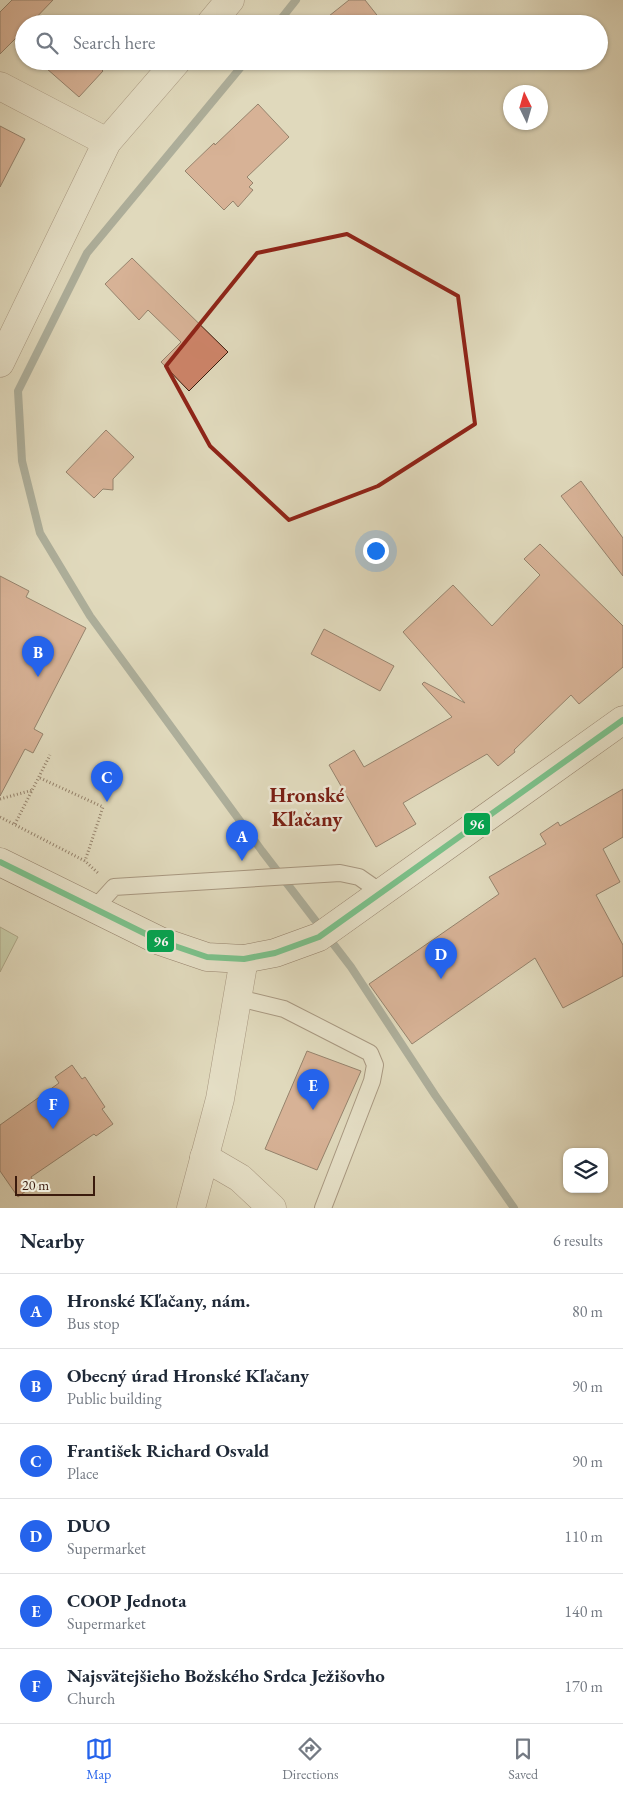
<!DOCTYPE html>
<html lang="en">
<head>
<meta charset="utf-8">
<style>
  body { margin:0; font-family:"EB Garamond",serif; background:#f2f2f3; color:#1f2937 }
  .controls { position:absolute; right:15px; bottom:15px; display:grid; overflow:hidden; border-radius:10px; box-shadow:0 1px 4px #0004 }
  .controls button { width:45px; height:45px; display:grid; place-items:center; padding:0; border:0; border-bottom:1px solid #e0e1e3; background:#fff; color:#1f2937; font:25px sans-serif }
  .compass { position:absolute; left:503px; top:85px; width:45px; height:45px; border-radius:50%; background:#fff; box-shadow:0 1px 4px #0004; rotate:355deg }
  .scale { position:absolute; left:15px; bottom:12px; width:80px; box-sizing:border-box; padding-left:5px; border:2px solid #3b1b0d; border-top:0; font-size:14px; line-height:18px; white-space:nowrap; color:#3b1b0d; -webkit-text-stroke:4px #ebe6d3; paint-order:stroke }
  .you { position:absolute; left:375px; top:550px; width:18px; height:18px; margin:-12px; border:4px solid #fff; border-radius:50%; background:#1a73e8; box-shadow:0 0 0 8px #1a73e833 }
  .badge { display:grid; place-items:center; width:32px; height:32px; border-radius:50%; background:#2563eb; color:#fff; font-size:16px; font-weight:700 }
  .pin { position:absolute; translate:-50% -41px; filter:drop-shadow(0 1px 2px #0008) }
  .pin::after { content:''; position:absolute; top:26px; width:18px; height:15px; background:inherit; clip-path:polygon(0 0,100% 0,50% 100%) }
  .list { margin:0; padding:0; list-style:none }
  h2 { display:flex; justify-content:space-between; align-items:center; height:65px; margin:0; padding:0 20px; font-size:21px }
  h2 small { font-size:16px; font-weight:400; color:#747a83 }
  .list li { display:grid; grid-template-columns:32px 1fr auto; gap:15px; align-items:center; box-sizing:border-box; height:75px; padding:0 20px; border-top:1px solid #e0e1e3 }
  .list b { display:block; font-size:19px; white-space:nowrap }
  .list p { margin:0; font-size:16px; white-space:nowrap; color:#747a83 }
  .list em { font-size:16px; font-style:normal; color:#747a83 }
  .icon { flex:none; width:28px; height:28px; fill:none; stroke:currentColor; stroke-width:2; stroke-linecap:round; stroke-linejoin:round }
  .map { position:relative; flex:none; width:623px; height:1208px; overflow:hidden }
  .search { position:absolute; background:#fff; box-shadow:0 1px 4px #0004; left:15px; right:15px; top:15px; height:55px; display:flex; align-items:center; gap:12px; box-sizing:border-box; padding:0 18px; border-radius:28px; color:#747a83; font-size:19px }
  .sheet { height:515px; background:#fff }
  nav { display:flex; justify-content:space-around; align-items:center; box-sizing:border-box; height:70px; border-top:1px solid #e0e1e3; background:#fff; font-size:14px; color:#747a83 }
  nav a { display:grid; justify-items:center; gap:2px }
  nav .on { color:#2563eb }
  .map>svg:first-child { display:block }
</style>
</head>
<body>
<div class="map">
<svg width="623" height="1208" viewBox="0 0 623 1208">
  <rect width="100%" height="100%" fill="#e0d9bc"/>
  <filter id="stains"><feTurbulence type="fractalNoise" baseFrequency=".004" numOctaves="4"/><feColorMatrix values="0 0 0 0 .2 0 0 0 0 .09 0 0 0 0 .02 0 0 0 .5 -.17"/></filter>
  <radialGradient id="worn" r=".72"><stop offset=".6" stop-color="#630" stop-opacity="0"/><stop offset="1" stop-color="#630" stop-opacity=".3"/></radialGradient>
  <polygon fill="#adc094" stroke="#746e50" points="0,927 18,937 0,972"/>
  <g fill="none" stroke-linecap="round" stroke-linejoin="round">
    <g stroke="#707a71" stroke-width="8">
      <polyline points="277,24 296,0"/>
      <polyline points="246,61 87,253 18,391 22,461 40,533 90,616 262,851 351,967 435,1095 514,1208"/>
    </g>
  </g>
  <g fill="#cd8469" stroke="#3b1b0d">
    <polygon points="12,0 53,0 30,24 24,24 24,30 0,54 0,12"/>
    <polygon points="349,0 365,0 384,24 319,24"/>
    <polygon points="38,61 93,61 103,71 79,97"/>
    <polygon points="258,104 289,137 247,177 253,183 249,187 253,190 238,207 233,201 224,210 185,171 214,143 215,145"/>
    <polygon points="0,126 25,139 0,187"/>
    <polygon points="132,258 228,352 189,391 161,362 181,342 148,310 139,320 105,284"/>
    <polygon points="106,430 134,457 113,479 113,490 103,489 94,498 66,472"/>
    <polygon points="581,481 623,538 623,576 561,496"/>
    <polygon points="540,544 623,626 623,667 579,704 571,695 514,750 515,752 498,766 487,754 403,803 416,824 376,847 329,765 354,750 364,767 452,717 422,684 424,682 465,703 403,632 453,585 492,626 540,575 524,559"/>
    <polygon points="0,576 29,591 26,597 86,628 34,729 43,734 33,753 25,749 0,796"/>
    <polygon points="324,629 394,666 380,691 311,654"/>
    <polygon points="623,789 623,837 603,849 620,882 596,895 623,945 623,976 563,1008 535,958 412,1044 369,984 499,894 489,877 546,844 540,834 558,822 560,826"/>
    <polygon points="307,1051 361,1071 317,1170 265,1149"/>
    <polygon points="72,1065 82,1079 85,1077 105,1107 102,1109 113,1124 96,1136 94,1134 31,1177 35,1184 18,1197 0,1171 0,1125 59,1083 55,1077"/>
  </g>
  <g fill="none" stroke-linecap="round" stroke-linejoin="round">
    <g stroke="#644a39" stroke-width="18">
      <g id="lane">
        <polyline points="94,909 114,887 340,873 359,877 382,893"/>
        <polyline points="239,998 284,1009 370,1053 375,1065 372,1081 323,1208"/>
      </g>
    </g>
    <g stroke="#644a39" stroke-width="29">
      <g id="street">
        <polyline points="210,24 230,0"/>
        <polyline points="0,86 107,142"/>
        <polyline points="0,363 107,142 177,61"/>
        <polyline points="204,1157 240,1178 272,1208"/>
        <polyline points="191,1208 220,1099 244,959"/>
      </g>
    </g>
    <g stroke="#3b1b0d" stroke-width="29">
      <polyline id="secondary" points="0,862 160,941 207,957 244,959 275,953 319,937 623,720"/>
    </g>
    <g stroke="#3b1b0d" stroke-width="3" stroke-dasharray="1 2.5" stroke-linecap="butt">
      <polyline points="40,778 103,807 85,861"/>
      <polyline points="0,799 33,790"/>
      <polyline points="0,817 85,861 99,874"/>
      <polyline points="15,824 50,755"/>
    </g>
    <use href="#lane" stroke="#ebe6d3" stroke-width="16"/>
    <use href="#street" stroke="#ebe6d3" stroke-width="28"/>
    <use href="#secondary" stroke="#ebe6d3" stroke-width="28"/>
    <g stroke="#ebe6d3" stroke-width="10">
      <polyline id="bus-1" points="0,862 160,941 207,957 244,959 275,953 319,937 623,720"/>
    </g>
    <use href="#bus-1" stroke="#00a651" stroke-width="6"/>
  </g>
  <path d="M0 0H623V1208H0ZM347 234 458 296 475 424 378 486 289 520 210 446 166 366 257 253Z" fill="#e0d9bc" fill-opacity=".55" fill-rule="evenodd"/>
  <path fill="none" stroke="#8f2418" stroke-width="4" stroke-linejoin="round" d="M347 234 458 296 475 424 378 486 289 520 210 446 166 366 257 253Z"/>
  <g text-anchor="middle" stroke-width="5" stroke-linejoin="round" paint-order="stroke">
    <g font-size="21" font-weight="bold" fill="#7a1f14" stroke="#ebe6d3">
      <text x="307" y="802">Hronské<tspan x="307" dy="24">Kľačany</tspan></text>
    </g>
  </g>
  <g stroke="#ebe6d3" stroke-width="2">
    <rect x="463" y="812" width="28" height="24" rx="5" fill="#00a651"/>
    <rect x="146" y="929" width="29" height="24" rx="5" fill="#00a651"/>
  </g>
  <g font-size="14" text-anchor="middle" font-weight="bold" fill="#fff">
    <text x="477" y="829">96</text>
    <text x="161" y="946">96</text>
  </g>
  <rect width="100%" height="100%" filter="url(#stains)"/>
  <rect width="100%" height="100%" fill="url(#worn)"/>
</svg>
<div class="controls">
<button><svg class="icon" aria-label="layers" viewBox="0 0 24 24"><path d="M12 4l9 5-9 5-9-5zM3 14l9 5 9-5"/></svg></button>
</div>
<svg class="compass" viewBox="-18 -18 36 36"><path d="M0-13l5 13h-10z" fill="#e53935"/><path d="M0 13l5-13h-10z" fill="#747a83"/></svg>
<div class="scale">20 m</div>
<div class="you"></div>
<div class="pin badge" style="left:242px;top:861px">A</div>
<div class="pin badge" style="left:38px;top:677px">B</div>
<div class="pin badge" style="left:107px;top:802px">C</div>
<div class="pin badge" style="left:441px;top:979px">D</div>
<div class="pin badge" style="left:313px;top:1110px">E</div>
<div class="pin badge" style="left:53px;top:1129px">F</div>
<div class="search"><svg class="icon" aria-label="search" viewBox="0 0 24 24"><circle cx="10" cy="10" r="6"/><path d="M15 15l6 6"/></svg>Search here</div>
</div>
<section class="sheet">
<h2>Nearby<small>6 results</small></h2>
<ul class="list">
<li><span class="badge">A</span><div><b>Hronské Kľačany, nám.</b><p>Bus stop</p></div><em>80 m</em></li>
<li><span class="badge">B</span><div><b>Obecný úrad Hronské Kľačany</b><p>Public building</p></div><em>90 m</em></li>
<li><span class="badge">C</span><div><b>František Richard Osvald</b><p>Place</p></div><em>90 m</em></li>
<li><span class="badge">D</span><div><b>DUO</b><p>Supermarket</p></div><em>110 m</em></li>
<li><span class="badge">E</span><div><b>COOP Jednota</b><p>Supermarket</p></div><em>140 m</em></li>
<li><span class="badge">F</span><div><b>Najsvätejšieho Božského Srdca Ježišovho</b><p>Church</p></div><em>170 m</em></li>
</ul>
</section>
<nav>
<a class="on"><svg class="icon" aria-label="map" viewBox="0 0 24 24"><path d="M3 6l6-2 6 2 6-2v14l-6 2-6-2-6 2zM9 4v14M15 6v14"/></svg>Map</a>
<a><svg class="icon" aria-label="directions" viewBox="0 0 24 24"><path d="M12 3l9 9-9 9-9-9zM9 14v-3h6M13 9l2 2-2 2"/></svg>Directions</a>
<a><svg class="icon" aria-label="saved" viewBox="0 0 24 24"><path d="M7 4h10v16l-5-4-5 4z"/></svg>Saved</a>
</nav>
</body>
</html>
